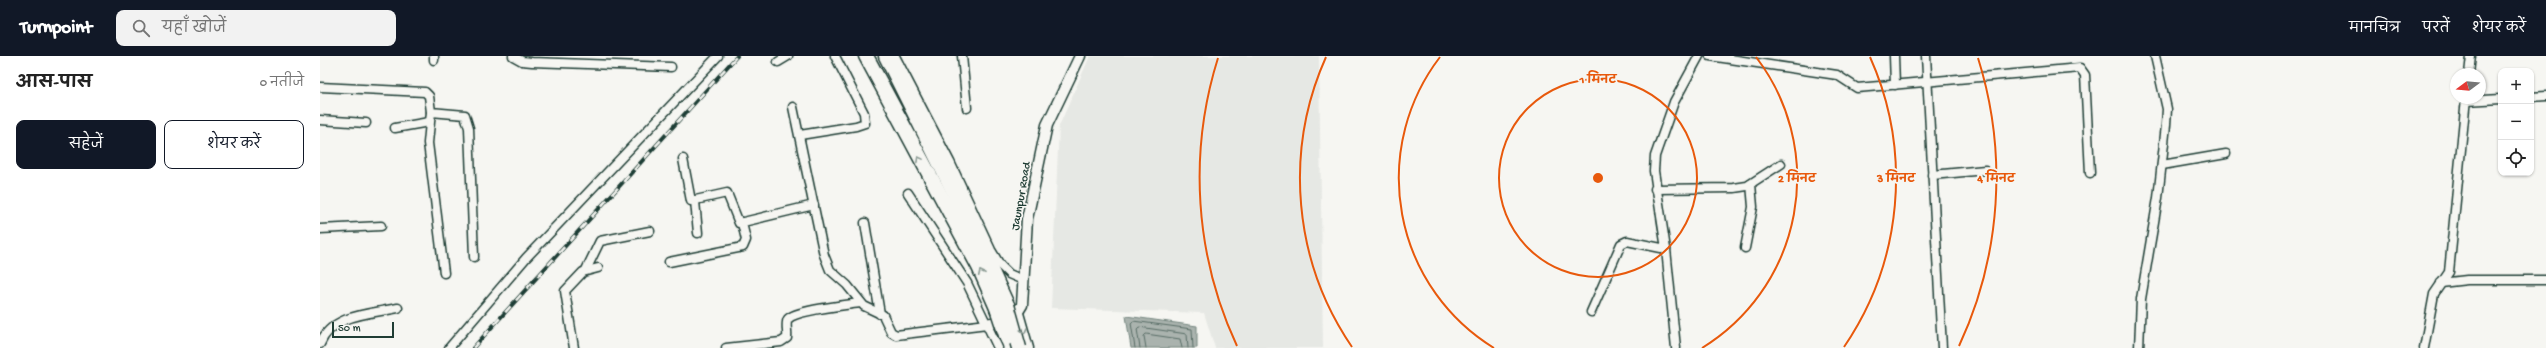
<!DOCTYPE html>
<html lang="hi">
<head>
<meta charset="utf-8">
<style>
  body { margin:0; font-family:"Gochi Hand","Playpen Sans Deva",sans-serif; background:#f2f2f2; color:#222 }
  .controls { position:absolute; right:12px; top:12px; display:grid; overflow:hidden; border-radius:8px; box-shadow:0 1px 3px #0004 }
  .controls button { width:36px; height:36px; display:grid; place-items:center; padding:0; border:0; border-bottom:1px solid #e0e0e0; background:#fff; color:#222; font:20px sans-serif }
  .compass { position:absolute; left:2130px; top:12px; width:36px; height:36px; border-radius:50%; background:#fff; box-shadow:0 1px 3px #0004; rotate:254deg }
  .scale { position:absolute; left:12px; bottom:10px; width:62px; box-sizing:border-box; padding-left:4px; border:2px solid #1f3d34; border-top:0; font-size:11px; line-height:14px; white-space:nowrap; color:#1f3d34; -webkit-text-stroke:3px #f6f6f2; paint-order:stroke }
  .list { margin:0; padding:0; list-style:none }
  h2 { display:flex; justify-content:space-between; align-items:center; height:52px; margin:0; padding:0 16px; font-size:17px }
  h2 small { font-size:13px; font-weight:400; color:#767676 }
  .actions { display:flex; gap:8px; padding:12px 16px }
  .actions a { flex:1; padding:9px 0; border:1px solid #111827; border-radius:8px; text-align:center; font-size:14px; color:#111827 }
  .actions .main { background:#111827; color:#fff }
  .icon { flex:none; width:22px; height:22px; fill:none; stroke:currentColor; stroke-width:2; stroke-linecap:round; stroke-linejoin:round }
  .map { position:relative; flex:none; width:2226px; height:292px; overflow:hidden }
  header { display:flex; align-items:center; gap:24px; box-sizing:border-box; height:56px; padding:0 20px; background:#111827; color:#fff }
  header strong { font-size:19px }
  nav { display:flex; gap:22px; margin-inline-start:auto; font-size:14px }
  .search { width:280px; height:36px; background:#f2f2f2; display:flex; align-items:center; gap:10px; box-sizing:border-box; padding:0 14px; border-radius:8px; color:#767676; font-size:15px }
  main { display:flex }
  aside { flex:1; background:#fff }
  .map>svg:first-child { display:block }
</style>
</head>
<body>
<header>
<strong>Turnpoint</strong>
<div class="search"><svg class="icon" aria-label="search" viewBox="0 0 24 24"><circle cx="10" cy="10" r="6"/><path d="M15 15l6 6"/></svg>यहाँ खोजें</div>
<nav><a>मानचित्र</a><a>परतें</a><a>शेयर करें</a></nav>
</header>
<main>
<aside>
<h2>आस-पास<small>0 नतीजे</small></h2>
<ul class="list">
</ul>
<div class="actions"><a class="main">सहेजें</a><a>शेयर करें</a></div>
</aside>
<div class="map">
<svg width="2226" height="292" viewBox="0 0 2226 292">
  <rect width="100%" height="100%" fill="#f6f6f2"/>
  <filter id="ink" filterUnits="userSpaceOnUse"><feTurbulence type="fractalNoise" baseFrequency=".025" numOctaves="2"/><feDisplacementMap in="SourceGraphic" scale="8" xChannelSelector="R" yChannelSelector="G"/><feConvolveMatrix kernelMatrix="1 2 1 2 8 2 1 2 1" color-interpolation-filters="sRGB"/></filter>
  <g filter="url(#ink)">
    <polygon fill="#e6e8e4" points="770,0 999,0 1003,292 895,292 884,257 731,252 739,70"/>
    <polygon fill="#aab3ae" stroke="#72847d" points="806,260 877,270 877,292 811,292"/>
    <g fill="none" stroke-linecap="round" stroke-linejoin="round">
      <g stroke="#576c65" stroke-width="1">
        <polyline points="815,292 811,267 813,265 872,273 873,292"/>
        <polyline points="820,292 817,273 819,271 867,278 868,292"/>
        <polyline points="826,292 824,280 826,278 860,283 862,292"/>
      </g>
      <g stroke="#1f3d34" stroke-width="11">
        <g id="minor">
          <polyline points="114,0 114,4"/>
          <polyline points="193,0 202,5 212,6 351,11"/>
          <polyline points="575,0 630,106 671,194 680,209 689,218 703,224"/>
          <polyline points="642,0 647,52"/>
          <polyline points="1390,0 1517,19 1537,32 1760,12 1765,19 1770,117"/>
          <polyline points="1574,0 1575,29"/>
          <polyline points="1606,0 1622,292"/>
          <polyline points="458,6 468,0"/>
          <polyline points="2149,18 2151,0"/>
          <polyline points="0,31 105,36 109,40 111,56 145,59 149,72 154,201"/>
          <polyline points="2211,41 2226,40"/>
          <polyline points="2146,45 2181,43"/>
          <polyline points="473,51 504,199 510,214 527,229 544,250 563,259 571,276 576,279 667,268"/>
          <polyline points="111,56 108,87 124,217"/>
          <polyline points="0,64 46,67"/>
          <polyline points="75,72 109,66"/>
          <polyline points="480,79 536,70 545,67 544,57 515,0"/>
          <polyline points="363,103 371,145 407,137 419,167 494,149"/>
          <polyline points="1842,109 1906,98"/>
          <polyline points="1612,119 1665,114"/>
          <polyline points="1335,133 1414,132 1427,130 1461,108"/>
          <polyline points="588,137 647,227 678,292"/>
          <polyline points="375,145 378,177"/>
          <polyline points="545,167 560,258"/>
          <polyline points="0,173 61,170"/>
          <polyline points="1425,192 1433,151 1431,128"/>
          <polyline points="349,206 423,191 426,184 422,167"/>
          <polyline points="266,214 280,185 330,175"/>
          <polyline points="2121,227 2147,224 2226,224"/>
          <polyline points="1271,256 1301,188 1307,185 1346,193"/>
          <polyline points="699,257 709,292"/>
          <path d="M0 288C12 258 50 258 78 252"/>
          <polyline points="129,292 206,202 398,0"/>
          <polyline points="254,292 245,235 263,216 278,212"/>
          <path d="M406 292 461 286 467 282C468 276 465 267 468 263 476 254 527 249 540 247"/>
          <polyline points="1356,292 1346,193 1334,115 1335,100 1354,46 1379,0"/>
          <polyline points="1819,292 1821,243 1838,142 1846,69 1847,53 1835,0"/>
          <polyline points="2104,292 2114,238 2129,216 2146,42"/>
        </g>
      </g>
      <g stroke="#1f3d34" stroke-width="13">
        <polyline id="tertiary" points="667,268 694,262 702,249 707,163 727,69 760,0"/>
      </g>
      <g stroke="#1f3d34" stroke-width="17">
        <g id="trunk">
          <polyline points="546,0 659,211 677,252"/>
          <polyline points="566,0 651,170 687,249"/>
        </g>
      </g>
      <use href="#minor" stroke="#f6f6f2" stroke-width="8"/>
      <use href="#tertiary" stroke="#f6f6f2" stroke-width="10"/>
      <use href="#trunk" stroke="#f6f6f2" stroke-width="14"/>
      <g stroke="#1f3d34" stroke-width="4">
        <polyline id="rail" points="153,292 417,0"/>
      </g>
      <use href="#rail" stroke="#f6f6f2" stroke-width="2.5" stroke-dasharray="8" stroke-linecap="butt"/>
      <g stroke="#1f3d34" stroke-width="17" stroke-linecap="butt">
        <g id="trunk-bridge">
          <polyline points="687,249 699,292"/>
          <polyline points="677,252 687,282"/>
        </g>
      </g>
      <use href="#trunk-bridge" stroke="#f6f6f2" stroke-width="14"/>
    </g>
    <defs><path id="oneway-chevron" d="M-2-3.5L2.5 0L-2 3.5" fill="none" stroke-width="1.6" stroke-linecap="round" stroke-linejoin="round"/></defs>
    <g stroke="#8a9a93">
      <use href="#oneway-chevron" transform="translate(599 103) rotate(-118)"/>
      <use href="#oneway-chevron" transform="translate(661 217) rotate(-115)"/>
      <use href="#oneway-chevron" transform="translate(704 275) rotate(75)"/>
    </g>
  </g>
  <g fill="none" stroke="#e8590c" stroke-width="2">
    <circle cx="1278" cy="122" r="99"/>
    <path d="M1174 292A199 199 0 0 1 1120 1M1436 1A199 199 0 0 1 1382 292"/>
    <path d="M1032 291A298 298 0 0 1 1006 1M1550 1A298 298 0 0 1 1524 291"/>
    <path d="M917 290A398 398 0 0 1 898 2M1658 2A398 398 0 0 1 1639 290"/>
  </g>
  <g text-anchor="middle" stroke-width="3.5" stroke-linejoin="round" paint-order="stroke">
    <g font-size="12" fill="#1f3d34" stroke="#f6f6f2">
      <text transform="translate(700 140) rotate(-80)" y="4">Jaunpur Road</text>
    </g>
  </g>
  <circle cx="1278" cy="122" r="6" fill="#e8590c" stroke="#f6f6f2" stroke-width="2"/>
  <g font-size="12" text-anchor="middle" font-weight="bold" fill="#e8590c" stroke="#f6f6f2" stroke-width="3.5" stroke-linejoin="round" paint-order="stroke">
    <text x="1278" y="27">1 मिनट</text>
    <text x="1477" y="126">2 मिनट</text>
    <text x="1576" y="126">3 मिनट</text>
    <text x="1676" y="126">4 मिनट</text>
  </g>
</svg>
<div class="controls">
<button>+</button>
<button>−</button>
<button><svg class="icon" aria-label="locate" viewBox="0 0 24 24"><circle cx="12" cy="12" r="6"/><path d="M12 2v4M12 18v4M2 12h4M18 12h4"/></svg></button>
</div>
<svg class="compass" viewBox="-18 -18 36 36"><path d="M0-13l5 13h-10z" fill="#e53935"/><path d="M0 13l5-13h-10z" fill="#767676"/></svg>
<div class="scale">50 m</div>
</div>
</main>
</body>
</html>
